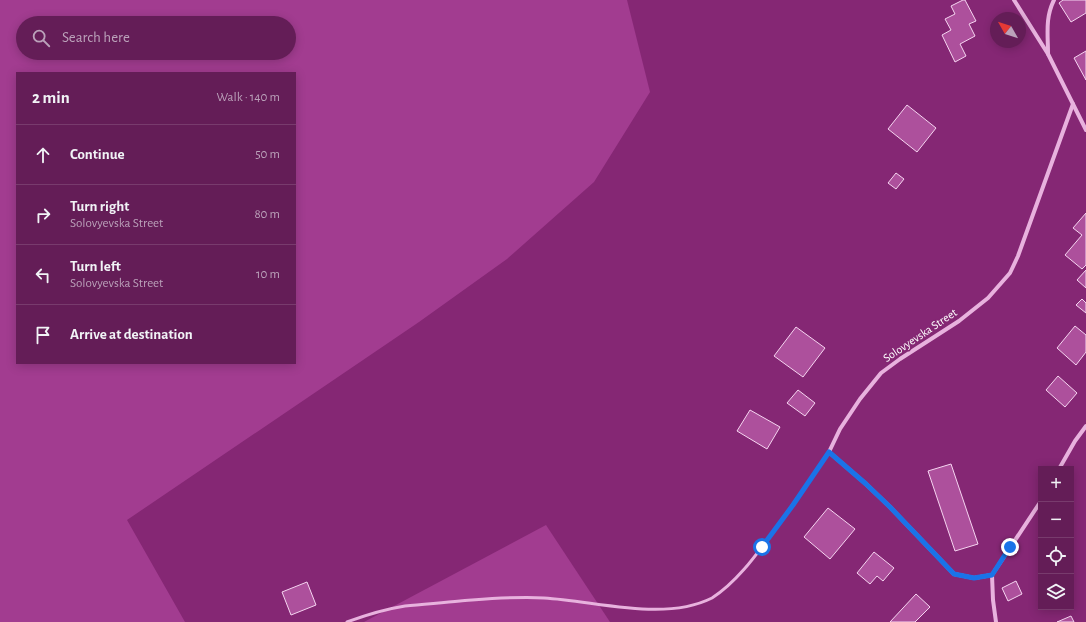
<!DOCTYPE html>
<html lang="en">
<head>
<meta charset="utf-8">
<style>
  body { margin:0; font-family:"Alegreya Sans",sans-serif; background:#6a265d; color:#f1f3f6 }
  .controls { position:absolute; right:12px; bottom:12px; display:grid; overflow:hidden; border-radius:0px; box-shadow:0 2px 10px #0003 }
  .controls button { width:36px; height:36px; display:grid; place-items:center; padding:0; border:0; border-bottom:1px solid #783b6d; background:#641d57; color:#f1f3f6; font:20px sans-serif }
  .compass { position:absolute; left:990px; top:12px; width:36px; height:36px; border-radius:50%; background:#641d57; box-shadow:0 2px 10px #0003; rotate:309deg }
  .stop { position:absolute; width:12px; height:12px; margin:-9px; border:3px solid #1a73e8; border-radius:50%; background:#fff }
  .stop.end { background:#1a73e8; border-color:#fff; box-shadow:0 1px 4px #0008 }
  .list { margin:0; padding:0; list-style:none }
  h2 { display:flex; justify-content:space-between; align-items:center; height:52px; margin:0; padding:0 16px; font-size:17px }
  h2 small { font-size:13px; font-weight:400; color:#bba2ba }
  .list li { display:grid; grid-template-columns:26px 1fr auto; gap:12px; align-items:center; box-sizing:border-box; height:60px; padding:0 16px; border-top:1px solid #783b6d }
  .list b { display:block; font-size:15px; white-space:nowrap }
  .list p { margin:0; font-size:13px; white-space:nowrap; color:#bba2ba }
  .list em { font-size:13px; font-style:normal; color:#bba2ba }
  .icon { flex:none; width:22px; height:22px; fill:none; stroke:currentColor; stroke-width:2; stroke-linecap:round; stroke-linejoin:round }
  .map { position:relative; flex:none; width:1086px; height:622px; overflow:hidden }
  .search { position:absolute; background:#641d57; box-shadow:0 2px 10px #0003; left:16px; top:16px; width:280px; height:44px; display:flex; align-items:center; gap:10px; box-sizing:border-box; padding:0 14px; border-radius:22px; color:#bba2ba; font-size:15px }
  .panel { position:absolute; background:#641d57; box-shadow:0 2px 10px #0003; left:16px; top:72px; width:280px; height:292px; border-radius:0px }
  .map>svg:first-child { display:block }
</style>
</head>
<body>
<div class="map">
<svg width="1086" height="622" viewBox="0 0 1086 622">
  <rect width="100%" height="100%" fill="#852774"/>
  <g fill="#a23c90" fill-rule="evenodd">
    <path d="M0 0H627L650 92 594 182 507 259 419 322 127 520 185 622H0ZM23 23H289V53H23ZM17 73H295V363H17Z"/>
    <polygon points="546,525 610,622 364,622"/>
  </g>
  <g fill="#ad509c" stroke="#f6d5f1">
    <polygon points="963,0 965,0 976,21 969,24 975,36 960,44 966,56 955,62 942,35 951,30 945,19 955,14 951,6"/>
    <polygon points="1063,0 1086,0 1086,13 1071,22 1059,3"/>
    <polygon points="1086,51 1086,80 1074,58"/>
    <polygon points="907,105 936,128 917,152 888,129"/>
    <polygon points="896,173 904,179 896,189 888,183"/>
    <polygon points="1086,213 1086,265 1082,269 1065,255 1082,235 1073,228"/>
    <polygon points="1086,270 1086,288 1077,280"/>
    <polygon points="1082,299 1086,303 1086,313 1076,305"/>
    <polygon points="1075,326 1086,335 1086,352 1076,365 1057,348"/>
    <polygon points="796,327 825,348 803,377 774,356"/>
    <polygon points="1058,376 1077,393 1065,407 1046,390"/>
    <polygon points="798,390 815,403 805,416 787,403"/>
    <polygon points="750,410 780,427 767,449 737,431"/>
    <polygon points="951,464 978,544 955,551 928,471"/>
    <polygon points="828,508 855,529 830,559 804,537"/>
    <polygon points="874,552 894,568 883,581 877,576 870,584 857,573"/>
    <polygon points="1016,581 1022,594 1008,601 1002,588"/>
    <polygon points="307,582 316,605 291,615 282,592"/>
    <polygon points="916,594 930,607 915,622 890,622"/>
    <polygon points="1071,616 1074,622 1057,622"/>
  </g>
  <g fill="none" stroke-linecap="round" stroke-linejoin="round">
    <path stroke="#e8b2de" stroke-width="3" d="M347 622C366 615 386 609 405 606 423 604 441 603 460 601 487 599 516 596 544 598 597 601 664 622 712 598 737 582 756 555 773 532 792 506 811 479 829 452"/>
    <g stroke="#e8b2de" stroke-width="4">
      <polyline points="1014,0 1048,54 1086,130"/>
      <path d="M1048 54C1048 34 1045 18 1054 0"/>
      <polyline points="1059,469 1075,441 1086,426"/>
      <polyline points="992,575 974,578 954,574 890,507 866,484 829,452 840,429 860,399 881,373 900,359 959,321 988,298 1010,273 1018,256 1073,104"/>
      <polyline points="996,622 993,600 992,575 1041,501"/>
    </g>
  </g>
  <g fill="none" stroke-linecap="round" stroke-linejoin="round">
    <polyline stroke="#1a73e8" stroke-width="5" points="762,547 793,505 829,452 866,484 890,507 954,574 974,578 992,575 1010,547"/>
  </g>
  <g text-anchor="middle" stroke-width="3" stroke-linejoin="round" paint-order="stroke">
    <g font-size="12" fill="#fff" stroke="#852774">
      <text transform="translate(920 335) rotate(-34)" y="4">Solovyevska Street</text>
    </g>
  </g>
</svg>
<div class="controls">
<button>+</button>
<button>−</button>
<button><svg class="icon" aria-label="locate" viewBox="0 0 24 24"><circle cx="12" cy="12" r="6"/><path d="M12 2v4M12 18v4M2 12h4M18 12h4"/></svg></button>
<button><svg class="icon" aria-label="layers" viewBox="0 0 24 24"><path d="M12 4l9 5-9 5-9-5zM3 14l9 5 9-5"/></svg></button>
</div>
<svg class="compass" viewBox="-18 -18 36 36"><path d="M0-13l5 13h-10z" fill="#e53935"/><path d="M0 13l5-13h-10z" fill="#bba2ba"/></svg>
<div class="stop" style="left:762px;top:547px"></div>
<div class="stop end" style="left:1010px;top:547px"></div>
<div class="search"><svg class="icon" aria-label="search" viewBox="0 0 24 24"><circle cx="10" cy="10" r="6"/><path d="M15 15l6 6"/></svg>Search here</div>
<section class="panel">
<h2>2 min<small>Walk · 140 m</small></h2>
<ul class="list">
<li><svg class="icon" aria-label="ahead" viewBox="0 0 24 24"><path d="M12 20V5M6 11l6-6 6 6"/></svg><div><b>Continue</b></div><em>50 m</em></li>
<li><svg class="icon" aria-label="right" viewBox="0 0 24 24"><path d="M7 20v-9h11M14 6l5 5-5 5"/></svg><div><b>Turn right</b><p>Solovyevska Street</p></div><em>80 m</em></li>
<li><svg class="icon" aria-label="left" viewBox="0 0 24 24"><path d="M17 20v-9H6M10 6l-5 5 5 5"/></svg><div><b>Turn left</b><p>Solovyevska Street</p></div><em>10 m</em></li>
<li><svg class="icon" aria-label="arrive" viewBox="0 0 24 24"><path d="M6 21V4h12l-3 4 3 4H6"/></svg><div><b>Arrive at destination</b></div></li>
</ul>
</section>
</div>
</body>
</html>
